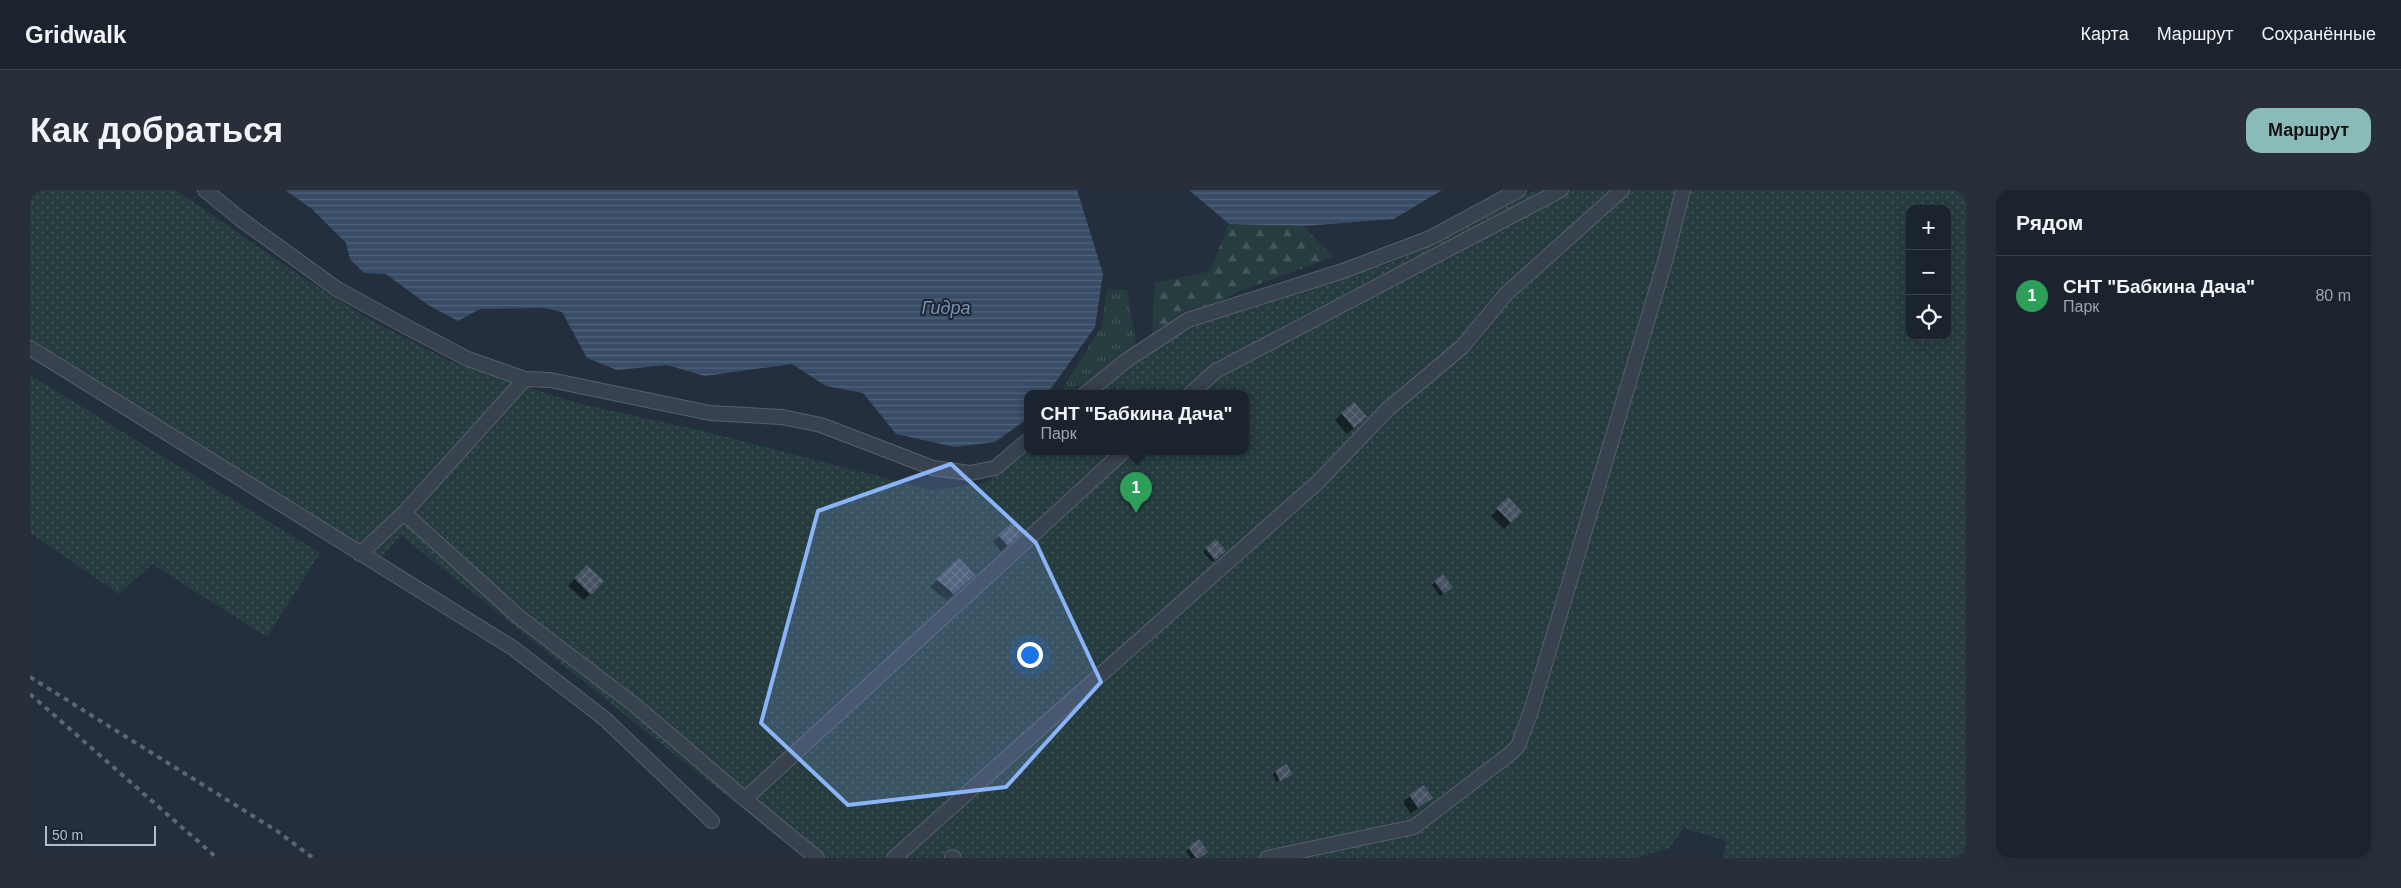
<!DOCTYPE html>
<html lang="ru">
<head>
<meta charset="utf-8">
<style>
  body { margin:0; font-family:Arial,sans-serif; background:#282f3a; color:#f1f3f6 }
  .controls { position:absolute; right:15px; top:15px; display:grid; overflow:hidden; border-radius:10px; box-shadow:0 5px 20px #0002 }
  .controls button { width:45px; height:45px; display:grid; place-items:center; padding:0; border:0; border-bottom:1px solid #39404a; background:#1b232e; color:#f1f3f6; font:25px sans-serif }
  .scale { position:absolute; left:15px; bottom:12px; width:111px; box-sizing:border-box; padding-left:5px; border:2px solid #b4bcc9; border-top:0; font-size:14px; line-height:18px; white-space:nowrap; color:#b4bcc9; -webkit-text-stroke:4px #1d2633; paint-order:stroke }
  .you { position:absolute; left:999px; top:464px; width:18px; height:18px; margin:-12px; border:4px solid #fff; border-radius:50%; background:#1a73e8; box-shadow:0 0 0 8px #1a73e833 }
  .badge { display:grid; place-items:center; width:32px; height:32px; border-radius:50%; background:#8bbbb9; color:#fff; font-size:16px; font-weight:700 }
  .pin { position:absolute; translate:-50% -41px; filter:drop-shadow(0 1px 2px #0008) }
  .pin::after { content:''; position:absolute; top:26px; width:18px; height:15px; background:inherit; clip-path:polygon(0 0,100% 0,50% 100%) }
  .popup { position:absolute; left:994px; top:200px; width:225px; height:65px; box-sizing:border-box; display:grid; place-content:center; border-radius:10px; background:#1b232e; filter:drop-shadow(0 1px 4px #0005); font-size:16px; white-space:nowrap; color:#a0a4aa }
  .popup b { font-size:19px; color:#f1f3f6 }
  .popup::after { content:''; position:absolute; left:50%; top:100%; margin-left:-10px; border:10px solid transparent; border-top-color:#1b232e }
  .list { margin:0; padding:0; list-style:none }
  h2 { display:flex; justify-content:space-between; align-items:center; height:65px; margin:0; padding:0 20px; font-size:21px }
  h2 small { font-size:16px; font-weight:400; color:#a0a4aa }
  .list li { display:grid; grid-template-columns:32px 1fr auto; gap:15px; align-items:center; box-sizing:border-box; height:80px; padding:0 20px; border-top:1px solid #39404a }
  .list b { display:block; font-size:19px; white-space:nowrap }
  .list p { margin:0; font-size:16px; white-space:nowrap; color:#a0a4aa }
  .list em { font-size:16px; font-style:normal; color:#a0a4aa }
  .icon { flex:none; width:28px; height:28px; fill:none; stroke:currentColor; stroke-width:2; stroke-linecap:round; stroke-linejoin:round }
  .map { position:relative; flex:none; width:1936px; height:668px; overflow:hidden; border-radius:15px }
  header { display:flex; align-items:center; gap:30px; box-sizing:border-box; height:70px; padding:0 25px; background:#1b232e; border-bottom:1px solid #39404a }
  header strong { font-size:24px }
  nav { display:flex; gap:28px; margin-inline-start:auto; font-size:18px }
  .intro { display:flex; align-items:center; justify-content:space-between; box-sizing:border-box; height:120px; padding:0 30px }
  h1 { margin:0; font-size:35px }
  .button { padding:12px 22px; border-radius:15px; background:#8bbbb9; color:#111; font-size:18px; font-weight:700 }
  main { display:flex; gap:30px; padding:0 30px }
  aside { flex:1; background:#1b232e; border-radius:15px; box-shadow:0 5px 20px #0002 }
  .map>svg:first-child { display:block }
</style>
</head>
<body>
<header>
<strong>Gridwalk</strong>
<nav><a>Карта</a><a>Маршрут</a><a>Сохранённые</a></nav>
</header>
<div class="intro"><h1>Как добраться</h1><a class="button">Маршрут</a></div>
<main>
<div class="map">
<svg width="1936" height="668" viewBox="0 0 1936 668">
  <defs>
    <pattern id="grass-tufts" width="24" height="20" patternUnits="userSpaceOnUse" patternTransform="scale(1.25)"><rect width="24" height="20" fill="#263c3f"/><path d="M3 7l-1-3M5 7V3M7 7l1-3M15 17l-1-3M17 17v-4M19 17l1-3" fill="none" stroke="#435659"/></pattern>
    <pattern id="forest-firs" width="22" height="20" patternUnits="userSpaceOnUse" patternTransform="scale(1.25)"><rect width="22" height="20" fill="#263c3f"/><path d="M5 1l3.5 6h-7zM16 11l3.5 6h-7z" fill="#435659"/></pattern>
    <pattern id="garden-dots" width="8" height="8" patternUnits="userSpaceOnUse" patternTransform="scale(1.25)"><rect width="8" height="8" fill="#263c3f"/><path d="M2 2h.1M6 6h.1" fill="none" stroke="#435659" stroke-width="1.8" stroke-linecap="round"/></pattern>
    <pattern id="water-rules" width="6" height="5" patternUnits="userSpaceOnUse" patternTransform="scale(1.25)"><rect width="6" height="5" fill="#394c67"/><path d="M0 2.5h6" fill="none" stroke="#53647b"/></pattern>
    <pattern id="building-cross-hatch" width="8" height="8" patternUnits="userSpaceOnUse" patternTransform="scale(1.25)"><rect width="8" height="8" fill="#455162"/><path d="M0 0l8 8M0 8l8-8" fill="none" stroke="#5d6877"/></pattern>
  </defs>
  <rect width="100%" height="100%" fill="#242f3e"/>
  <polygon fill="url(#grass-tufts)" points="1077,99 1097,100 1106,155 1045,204 1029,204 1072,136"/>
  <polygon fill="url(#forest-firs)" points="1199,34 1273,36 1304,67 1209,101 1122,146 1125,93 1180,81"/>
  <g fill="url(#garden-dots)" fill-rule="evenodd">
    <path d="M0 0H146L266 83 337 128 422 172 543 212 677 242 902 300 956 293 997 259V262H1215V204H1065L1113 165 1183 127 1360 73 1506 0H1936V668H1693L1696 651 1654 638 1639 658 1606 668H774L371 345 350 369 0 150ZM1880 19H1917V146H1880Z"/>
    <polygon points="0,185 290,363 237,447 122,374 89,404 0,343"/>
  </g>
  <g fill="url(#water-rules)">
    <polygon points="255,0 1047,0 1073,84 1065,137 1017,204 997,204 997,229 965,252 925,257 866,244 833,203 796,196 762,174 675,186 637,175 587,180 557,168 532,122 515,118 450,119 428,131 398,115 356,84 334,83 320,69 316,53 282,19"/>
    <polygon points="1159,0 1412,0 1364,29 1273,36 1199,34"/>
  </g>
  <g fill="#0007">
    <polygon points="1323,214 1329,233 1317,244 1305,230"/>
    <polygon points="1478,309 1491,322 1474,339 1461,326"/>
    <polygon points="969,346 985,348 971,361 963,352"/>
    <polygon points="1176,359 1192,364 1182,372 1173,362"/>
    <polygon points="929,370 937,391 917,410 900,397"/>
    <polygon points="557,376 572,391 554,410 538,396"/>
    <polygon points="1405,392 1418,400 1410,406 1402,395"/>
    <polygon points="1245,582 1261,585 1246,592 1243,585"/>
    <polygon points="1380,606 1401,608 1381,624 1373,612"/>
    <polygon points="1159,658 1169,668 1161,668 1156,661"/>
  </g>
  <g fill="url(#building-cross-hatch)">
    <polygon points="1324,212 1337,227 1324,238 1311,223"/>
    <polygon points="1478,307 1492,322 1481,333 1466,318"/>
    <polygon points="984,331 993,342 978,356 968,345"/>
    <polygon points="1186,349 1196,361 1185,370 1175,358"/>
    <polygon points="929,368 945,385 924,404 906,389"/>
    <polygon points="557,375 574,391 561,405 544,388"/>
    <polygon points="1413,384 1423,397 1414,404 1404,391"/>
    <polygon points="1257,574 1262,585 1250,591 1245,581"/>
    <polygon points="1394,595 1403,608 1388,618 1379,605"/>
    <polygon points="1169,649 1178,662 1170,668 1166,668 1158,657"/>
  </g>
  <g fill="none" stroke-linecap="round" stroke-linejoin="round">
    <g stroke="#565f6c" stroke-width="16">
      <g id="street">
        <polyline points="175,0 213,31 307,99 373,135 438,169 495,189 520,190 680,223 752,227 791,235 903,278 940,283 965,278 997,251"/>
        <polyline points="0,158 483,458 575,529 682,631"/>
        <polyline points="1055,204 1097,170 1158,130 1313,81 1400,48 1489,0"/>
        <polyline points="1160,204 1186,181 1531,0"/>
        <polyline points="374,323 489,427 606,516 715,609 787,668"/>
        <polyline points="330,364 374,323 495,189"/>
        <polyline points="715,609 1093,262"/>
        <polyline points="922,667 924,668"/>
        <polyline points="864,668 1288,292 1358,219 1432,157 1476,104 1592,0"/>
        <polyline points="1237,668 1384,637 1481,563 1488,556 1501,521 1636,68 1653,0"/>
      </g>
    </g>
    <use href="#street" stroke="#38414e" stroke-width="14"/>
    <g stroke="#5a6575" stroke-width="4" stroke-dasharray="5 5" stroke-linecap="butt">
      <polyline points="0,487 247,641 283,668"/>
      <polyline points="0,504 187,668"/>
    </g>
  </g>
  <path fill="#8ab4f8" fill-opacity="0.2" stroke="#8ab4f8" stroke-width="4" stroke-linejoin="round" d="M921 274 1006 353 1071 492 976 597 818 615 731 533 788 321Z"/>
  <g text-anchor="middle" stroke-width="4" stroke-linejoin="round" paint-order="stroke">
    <g font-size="18" font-style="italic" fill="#7c92b1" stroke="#1d2633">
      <text x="916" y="124">Гидра</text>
    </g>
  </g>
</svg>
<div class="controls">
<button>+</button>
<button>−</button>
<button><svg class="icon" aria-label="locate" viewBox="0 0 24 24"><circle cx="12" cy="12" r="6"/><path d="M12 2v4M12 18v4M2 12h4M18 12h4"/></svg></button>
</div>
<div class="scale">50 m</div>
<div class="you"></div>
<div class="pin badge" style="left:1106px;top:323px;background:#2e9e5b">1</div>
<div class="popup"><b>СНТ &quot;Бабкина Дача&quot;</b>Парк</div>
</div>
<aside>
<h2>Рядом<small></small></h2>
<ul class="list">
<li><span class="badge" style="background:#2e9e5b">1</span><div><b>СНТ &quot;Бабкина Дача&quot;</b><p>Парк</p></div><em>80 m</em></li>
</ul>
</aside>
</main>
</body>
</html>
